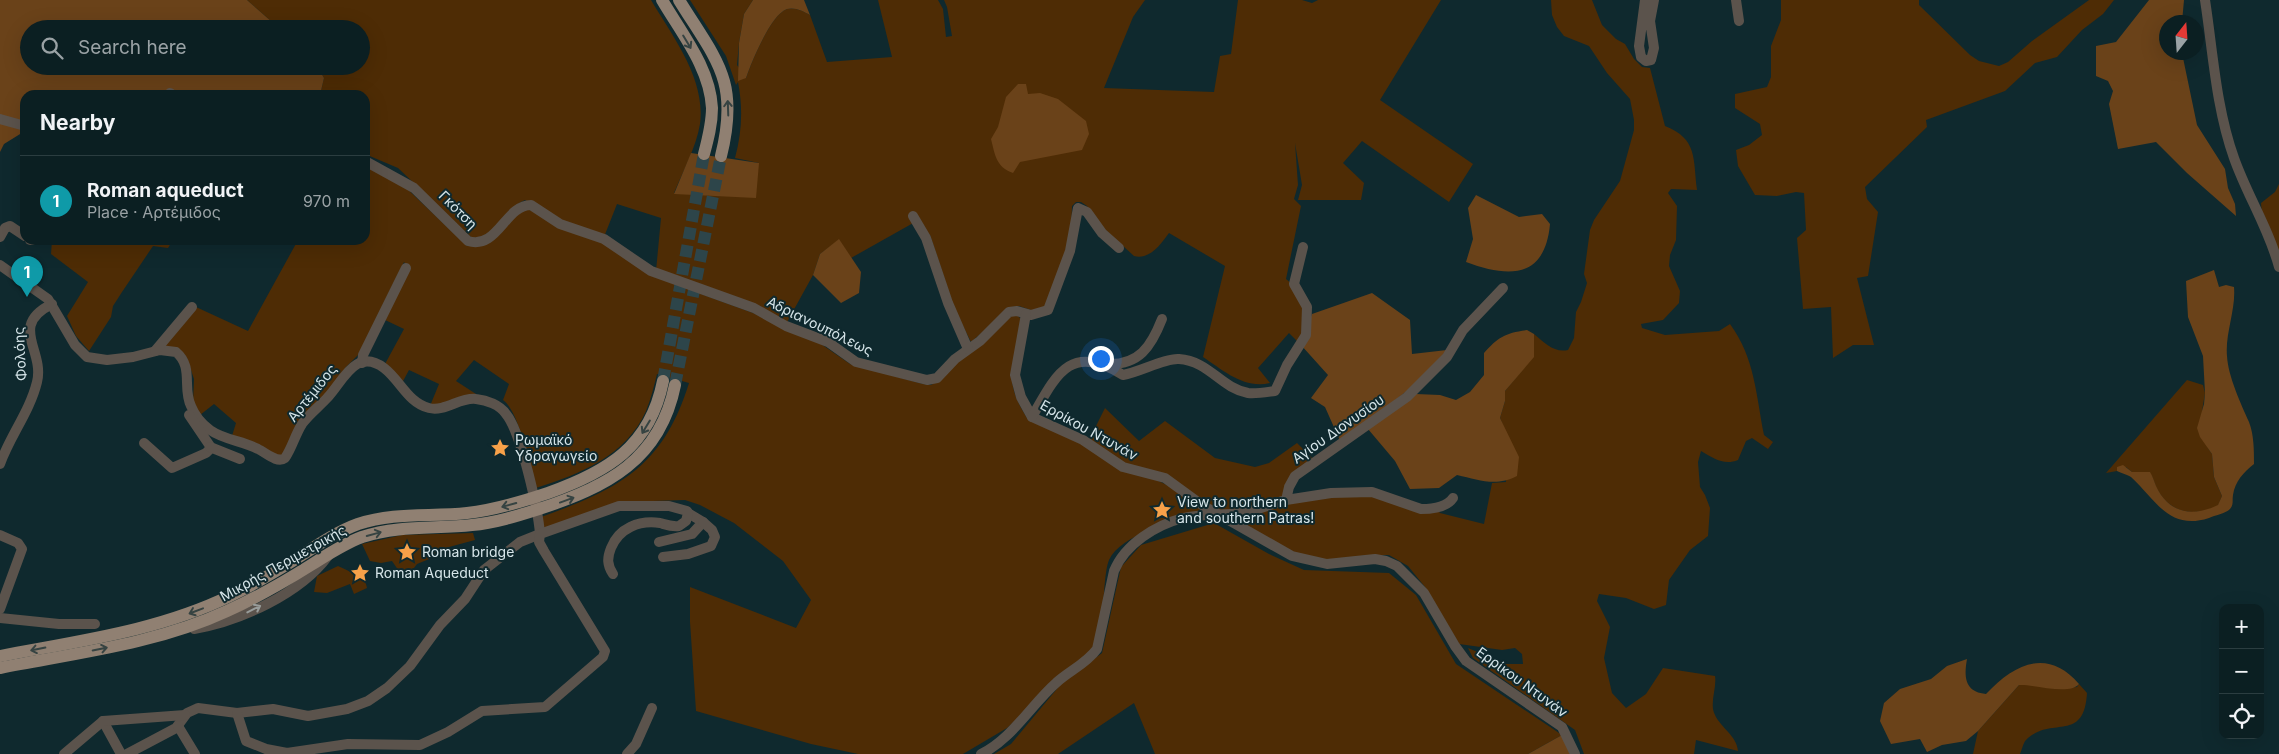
<!DOCTYPE html>
<html lang="en">
<head>
<meta charset="utf-8">
<style>
  body { margin:0; font-family:Inter,sans-serif; background:#192c2f; color:#f1f3f6 }
  .controls { position:absolute; right:15px; bottom:15px; display:grid; overflow:hidden; border-radius:10px; box-shadow:0 5px 20px #0002 }
  .controls button { width:45px; height:45px; display:grid; place-items:center; padding:0; border:0; border-bottom:1px solid #2b3d40; background:#0b1f22; color:#f1f3f6; font:25px sans-serif }
  .compass { position:absolute; left:2159px; top:15px; width:45px; height:45px; border-radius:50%; background:#0b1f22; box-shadow:0 5px 20px #0002; rotate:17deg }
  .you { position:absolute; left:1100px; top:358px; width:18px; height:18px; margin:-12px; border:4px solid #fff; border-radius:50%; background:#1a73e8; box-shadow:0 0 0 8px #1a73e833 }
  .badge { display:grid; place-items:center; width:32px; height:32px; border-radius:50%; background:#f7a149; color:#fff; font-size:16px; font-weight:700 }
  .pin { position:absolute; translate:-50% -41px; filter:drop-shadow(0 1px 2px #0008) }
  .pin::after { content:''; position:absolute; top:26px; width:18px; height:15px; background:inherit; clip-path:polygon(0 0,100% 0,50% 100%) }
  .list { margin:0; padding:0; list-style:none }
  h2 { display:flex; justify-content:space-between; align-items:center; height:65px; margin:0; padding:0 20px; font-size:21px }
  h2 small { font-size:16px; font-weight:400; color:#9aa2a5 }
  .list li { display:grid; grid-template-columns:32px 1fr auto; gap:15px; align-items:center; box-sizing:border-box; height:90px; padding:0 20px; border-top:1px solid #2b3d40 }
  .list b { display:block; font-size:19px; white-space:nowrap }
  .list p { margin:0; font-size:16px; white-space:nowrap; color:#9aa2a5 }
  .list em { font-size:16px; font-style:normal; color:#9aa2a5 }
  .icon { flex:none; width:28px; height:28px; fill:none; stroke:currentColor; stroke-width:2; stroke-linecap:round; stroke-linejoin:round }
  .map { position:relative; flex:none; width:2279px; height:754px; overflow:hidden }
  .search { position:absolute; background:#0b1f22; box-shadow:0 5px 20px #0002; left:20px; top:20px; width:350px; height:55px; display:flex; align-items:center; gap:12px; box-sizing:border-box; padding:0 18px; border-radius:28px; color:#9aa2a5; font-size:19px }
  .panel { position:absolute; background:#0b1f22; box-shadow:0 5px 20px #0002; left:20px; top:90px; width:350px; height:155px; border-radius:15px }
  .map>svg:first-child { display:block }
</style>
</head>
<body>
<div class="map">
<svg width="2279" height="754" viewBox="0 0 2279 754">
  <rect width="100%" height="100%" fill="#0f292e"/>
  <g fill="#4e2c05">
    <path d="M247 0H651C673 37 706 79 700 124 696 148 683 171 674 193L759 163 735 158C742 132 743 108 738 82L736 85 726 56 690 0H753L744 14 739 43 737 65 746 78C751 63 771 14 787 9 795 7 803 11 810 15L827 62 892 57 878 0H938L943 9 946 37 952 36 947 7 944 0H1145L1133 17 1104 88 1214 92 1220 56 1231 54 1238 0H1302L1312 3 1318 0H1441L1380 100 1473 164 1449 202 1362 141 1343 163 1364 183 1361 200H1298L1302 185 1295 143 1298 185 1294 199 1301 206 1286 279C1305 292 1310 323 1298 342L1289 333 1258 368 1270 383C1244 389 1224 371 1203 357L1225 266 1169 233C1161 244 1150 260 1134 256L1099 224 1087 206 1081 202H1076L1072 206 1071 234 1047 306 1037 312 1019 306 1012 307 971 342 955 310 930 235 915 222 851 258 839 240 820 254 813 275 786 324 656 271 661 218 617 204 604 237 562 222 525 200C505 208 496 238 472 238L398 168 365 154V95H320L324 78 317 66H361V29H280Z"/>
    <path d="M1551 0H1592L1602 25 1616 39 1625 44 1634 59 1642 67 1650 68 1665 126C1698 139 1693 159 1697 190L1671 189 1668 193 1677 206 1676 240 1670 255 1669 266 1680 291 1679 303 1663 320 1641 324 1642 328 1665 335 1719 331 1730 324C1755 358 1756 395 1764 435L1773 442 1768 449 1752 438 1746 441 1738 460C1724 466 1713 458 1701 451L1698 462 1700 487 1705 495 1710 508 1708 536 1690 550 1669 580 1666 605 1654 609 1626 598 1599 594 1597 601 1610 627 1604 658 1612 693 1626 708 1646 694 1663 668 1715 676C1717 689 1709 703 1715 715 1721 728 1737 736 1738 751L1696 740 1694 754H1584L1575 730 1473 658 1468 648 1506 664H1523L1522 654 1515 648 1502 650 1459 644 1425 587 1408 566 1389 555H1367L1328 561 1299 556 1232 518 1287 502 1322 497 1372 494 1437 509 1440 513 1484 524 1492 483 1506 482 1507 436 1500 418 1505 401V391L1533 357 1534 334C1545 343 1554 353 1568 350L1574 338 1576 312 1581 302 1587 283 1584 274 1590 230 1594 220 1620 181 1634 130V120L1630 99 1607 73 1589 46 1564 36 1557 27 1552 15Z"/>
    <polygon points="1781,0 1919,0 1919,5 1970,55 1979,61 1999,66 2008,62 2032,41 2089,0 2114,0 2103,14 2082,30 2057,57 2035,63 2005,91 1926,120 1927,127 1865,187 1867,199 1878,212 1868,276 1857,278 1874,345 1853,345 1833,358 1831,307 1803,309 1797,238 1806,230 1804,193 1796,192 1777,196 1755,195 1738,166 1736,150 1749,145 1762,135 1760,124 1735,108 1735,94 1767,87 1771,77 1771,46 1781,20"/>
    <path d="M365 164 401 183 467 246H481L525 208 595 239 701 294 753 313 821 344 850 364 923 384 931 385 938 381 999 322 1016 314 1021 319C1018 363 999 374 1027 418L1171 487 1202 511C1177 520 1120 535 1109 560 1105 569 1104 596 1103 606 1101 623 1099 639 1089 653L1007 728 963 754H858L811 744 696 711 690 622V587L796 628 811 600 783 561 734 523 700 505 685 500 621 502 545 530 541 517C619 489 663 467 689 383L657 374C654 386 651 399 646 411 626 456 580 474 536 488 530 467 519 411 503 400L509 384 474 360 456 381 476 394 441 405 430 406 439 384 409 370 402 383 385 364 404 329 383 319 409 268 404 262 358 355 346 367 282 458 232 436 236 423 214 404 200 415 193 403 194 379 187 358 183 353 163 345 196 307 248 331 298 240H365Z"/>
    <polygon points="2279,184 2279,254 2262,215 2261,203 2275,192"/>
    <polygon points="52,240 173,240 168,248 153,246 122,292 113,306 111,317 89,351 76,336 67,316 88,282 51,254"/>
    <path d="M2187 380 2203 385 2205 393 2202 411 2208 448 2212 454 2214 477 2222 496 2218 506C2193 517 2170 514 2156 487 2154 482 2153 477 2150 473L2132 472 2126 467H2118L2117 471 2106 473Z"/>
    <polygon points="1105,408 1139,441 1165,421 1215,458 1255,467 1269,463 1297,443 1314,460 1280,498 1242,510 1219,511 1187,492 1129,467 1089,440"/>
    <polygon points="1214,523 1269,554 1304,570 1389,573 1416,595 1456,664 1562,735 1528,754 1155,754 1134,703 1058,754 994,754 1011,744 1061,684 1102,653 1121,567 1141,545"/>
    <polygon points="473,533 475,540 449,547 448,549 450,556 444,553 417,564 414,568 415,572 403,577 392,561 381,563 370,561 362,544 402,535"/>
    <polygon points="338,566 351,572 356,570 360,573 357,576 359,580 366,577 363,580 365,580 367,588 354,594 350,584 327,593 314,592 317,576"/>
    <path d="M2032 684 2057 689 2077 687 2079 684 2087 693C2084 744 2051 715 2026 740 2023 743 2022 750 2020 754H1973L1978 731 2019 685Z"/>
  </g>
  <g fill="#6a4219">
    <polygon points="0,0 247,0 280,29 29,29 29,66 317,66 324,78 320,95 25,95 25,131 4,144 0,152"/>
    <path d="M753 0H804L810 15C803 11 795 7 787 9 771 14 751 63 746 78L738 81 739 43 744 14Z"/>
    <polygon points="2149,0 2184,0 2182,22 2166,22 2166,52 2182,53 2197,125 2225,169 2228,188 2235,204 2236,216 2187,173 2156,142 2118,149 2109,104 2113,91 2108,81 2096,76 2096,46 2116,42"/>
    <path d="M1018 84H1026L1028 94 1040 93 1058 99 1086 121 1089 134 1082 150 1020 162 1013 173C996 167 995 155 991 139L998 127 1006 97Z"/>
    <polygon points="691,153 759,163 756,198 674,194"/>
    <path d="M1476 195 1519 217 1542 214 1550 224C1545 279 1509 278 1466 262L1473 239 1468 208Z"/>
    <polygon points="839,239 861,272 859,293 841,303 813,275 820,254"/>
    <path d="M2214 270 2219 287 2226 285 2234 287C2236 310 2225 333 2227 356 2228 376 2241 404 2249 422 2254 435 2254 450 2254 464 2244 472 2235 481 2233 495 2232 501 2234 504 2230 509 2225 514 2215 515 2209 518 2169 531 2156 500 2131 477 2128 475 2121 473 2117 471V467L2123 465 2132 472H2150C2153 477 2154 481 2156 486 2169 514 2193 517 2218 505L2222 496 2214 477 2212 454 2200 437 2197 428 2204 404 2205 393 2203 356 2188 317 2186 281Z"/>
    <polygon points="1372,293 1410,320 1412,354 1447,350 1422,379 1341,443 1325,407 1311,398 1328,375 1301,345 1312,314"/>
    <path d="M1527 330 1534 334V357L1505 391V401L1500 418 1519 457 1517 476C1496 487 1479 480 1457 475L1439 488 1410 489 1395 461 1368 429 1416 394 1440 395 1456 400 1470 392 1484 375V353C1498 337 1505 333 1527 330Z"/>
    <path d="M1967 659C1964 676 1964 692 1986 694 2015 663 2048 648 2079 684 2069 696 2034 684 2019 685L1978 731 1966 741 1942 745 1927 752 1920 739 1891 744 1880 721 1884 703 1900 689 1931 679 1947 666Z"/>
    <polygon points="1562,735 1570,754 1528,754"/>
  </g>
  <g fill="none" stroke-linecap="round" stroke-linejoin="round">
    <g stroke="#2d454a" stroke-width="12" stroke-dasharray="12 6" stroke-linecap="butt">
      <polyline points="663,381 704,154"/>
      <polyline points="675,385 721,156"/>
    </g>
    <g stroke="#5b534c" stroke-width="10">
      <polyline points="1645,0 1639,46 1641,57 1646,61 1651,60 1654,48 1650,21 1654,0"/>
      <polyline points="1736,0 1739,21"/>
      <path d="M2205 0C2213 52 2216 108 2234 158 2247 195 2269 229 2279 267"/>
      <polyline points="170,93 173,95"/>
      <polyline points="0,119 25,126"/>
      <path d="M365 161 414 188 468 241C498 250 505 205 531 205L560 224 604 239 651 271 754 308 786 326 828 342 856 362 927 380 937 378 955 359 980 341 1009 312 1017 311 1031 315 1048 310 1070 251 1078 208 1087 212 1102 233 1119 248"/>
      <polyline points="913,216 926,238 948,303 968,349"/>
      <polyline points="0,237 5,228 10,226 25,236"/>
      <polyline points="30,240 41,240"/>
      <path d="M0 265 48 299 75 345 87 357 107 360 133 357 160 350 176 352C194 367 182 388 191 406 195 416 202 424 210 430 224 440 243 441 258 449 265 452 277 464 285 458 292 448 295 435 302 424 309 414 320 406 328 397 343 381 356 347 384 368 400 380 408 403 429 408 445 412 460 397 476 399 487 400 500 405 506 414 521 432 538 509 540 534L520 542 484 570 465 599 440 625 410 666 387 688 368 701 347 709 308 716 273 709 237 713 198 708 187 713 176 728 127 754"/>
      <polyline points="1026,314 1015,375 1021,397 1032,417 1083,440 1123,467 1165,478 1202,505 1292,556 1327,564 1375,559 1386,561 1397,566 1424,593 1455,646 1466,661 1562,727 1575,754"/>
      <polyline points="155,351 192,307"/>
      <polyline points="362,363 363,355 406,268"/>
      <path d="M1108 364C1139 365 1151 347 1162 319"/>
      <path d="M1032 417C1056 375 1070 342 1123 375 1140 372 1165 358 1179 359 1209 361 1221 388 1248 393 1256 394 1267 392 1275 391L1287 365 1306 335 1307 307 1294 284 1303 247"/>
      <polyline points="144,443 172,468 206,453 209,450 210,446 189,415"/>
      <polyline points="210,447 240,459"/>
      <path d="M0 464C10 436 30 411 37 382 45 350 8 326 52 304"/>
      <path d="M1286 500 1331 493 1372 492 1421 509C1432 509 1447 507 1453 498"/>
      <polyline points="0,535 18,543 22,549 0,609"/>
      <polyline points="659,542 692,534 703,522 688,513"/>
      <polyline points="663,557 688,554 711,546 715,537 712,530 703,522"/>
      <polyline points="0,618 59,624 95,624"/>
      <path d="M194 629C240 621 300 594 328 556"/>
      <path d="M237 713 246 741 266 749 287 753 348 744 420 745 448 732 482 711 545 707 603 657 605 651 544 551 539 542 540 534 619 506H669L687 511 688 513 686 521 679 526C672 527 667 525 660 523 639 520 619 528 611 548 607 558 607 565 613 574"/>
      <polyline points="103,721 121,754"/>
      <polyline points="178,726 195,754"/>
      <polyline points="64,754 103,721 185,715"/>
      <polyline points="627,754 636,744 652,708"/>
      <path d="M981 754C1011 740 1031 705 1056 683 1069 671 1086 664 1097 649L1114 571C1125 544 1156 525 1183 518 1202 513 1222 516 1241 513 1257 510 1272 504 1286 500L1289 487 1295 476 1407 397 1447 357 1463 330 1503 288"/>
    </g>
    <g stroke="#908072" stroke-width="12">
      <path d="M662 0C682 34 710 68 712 108 712 124 708 139 704 154"/>
      <path d="M679 0C716 60 740 80 721 156"/>
      <path d="M0 656C78 641 158 631 230 596 253 585 275 572 296 559 316 546 336 532 358 524 394 512 430 517 467 513 495 510 521 502 548 493 607 472 650 447 663 381"/>
      <path d="M0 668C76 653 156 644 227 611 256 598 284 582 311 565 327 555 343 544 362 537 398 525 435 529 472 525 495 523 517 516 539 509 607 487 660 460 675 385"/>
    </g>
  </g>
  <defs><path id="oneway-shaft" d="M-6 0H5M1.5-3L5.5 0L1.5 3" fill="none" stroke-width="1.6" stroke-linecap="round" stroke-linejoin="round" transform="scale(1.25)"/></defs>
  <g stroke="#364342">
    <use href="#oneway-shaft" transform="translate(687 42) rotate(59)"/>
    <use href="#oneway-shaft" transform="translate(728 108) rotate(-92)"/>
    <use href="#oneway-shaft" transform="translate(646 427) rotate(121)"/>
    <use href="#oneway-shaft" transform="translate(567 500) rotate(-20)"/>
    <use href="#oneway-shaft" transform="translate(509 505) rotate(165)"/>
    <use href="#oneway-shaft" transform="translate(374 534) rotate(-15)"/>
    <use href="#oneway-shaft" transform="translate(196 611) rotate(159)"/>
    <use href="#oneway-shaft" transform="translate(38 649) rotate(169)"/>
    <use href="#oneway-shaft" transform="translate(100 649) rotate(-11)"/>
  </g>
  <use stroke="#989c9a" href="#oneway-shaft" transform="translate(254 609) rotate(-27)"/>
  <defs>
    <g id="sight-bare" transform="scale(1.5)"><path d="M0-6L1.8-2.2L6-1.7L2.9 1.2L3.7 5.4L0 3.3L-3.7 5.4L-2.9 1.2L-6-1.7L-1.8-2.2Z" fill="#f7a149" stroke="#0f292e" stroke-width="2.5" paint-order="stroke"/></g>
  </defs>
  <g fill-rule="evenodd">
    <use href="#sight-bare" x="500" y="448"/>
    <use href="#sight-bare" x="1162" y="510"/>
    <use href="#sight-bare" x="407" y="552"/>
    <use href="#sight-bare" x="360" y="573"/>
  </g>
  <g text-anchor="middle" stroke-width="4" stroke-linejoin="round" paint-order="stroke">
    <g font-size="14" fill="#d6e5e9" stroke="#0f292e">
      <text transform="translate(458 210) rotate(45)" y="5">Γκότση</text>
      <text transform="translate(820 326) rotate(26)" y="5">Αδριανουπόλεως</text>
      <text transform="translate(20 354) rotate(-93)" y="5">Φολόης</text>
      <text transform="translate(312 393) rotate(-51)" y="5">Αρτέμιδος</text>
      <text transform="translate(1338 429) rotate(-35)" y="5">Αγίου Διονυσίου</text>
      <text transform="translate(1089 430) rotate(29)" y="5">Ερρίκου Ντυνάν</text>
      <text transform="translate(283 563) rotate(-29)" y="5">Μικρής Περιμετρικής</text>
      <text transform="translate(1522 682) rotate(36)" y="5">Ερρίκου Ντυνάν</text>
    </g>
    <g font-size="14" fill="#d6e5e9" stroke="#0f292e" text-anchor="start">
      <text x="515" y="445">Ρωμαϊκό<tspan x="515" dy="16">Υδραγωγείο</tspan></text>
      <text x="1177" y="507">View to northern<tspan x="1177" dy="16">and southern Patras!</tspan></text>
      <text x="422" y="557">Roman bridge</text>
      <text x="375" y="578">Roman Aqueduct</text>
    </g>
  </g>
</svg>
<div class="controls">
<button>+</button>
<button>−</button>
<button><svg class="icon" aria-label="locate" viewBox="0 0 24 24"><circle cx="12" cy="12" r="6"/><path d="M12 2v4M12 18v4M2 12h4M18 12h4"/></svg></button>
</div>
<svg class="compass" viewBox="-18 -18 36 36"><path d="M0-13l5 13h-10z" fill="#e53935"/><path d="M0 13l5-13h-10z" fill="#9aa2a5"/></svg>
<div class="you"></div>
<div class="pin badge" style="left:27px;top:297px;background:#0f9aa8">1</div>
<div class="search"><svg class="icon" aria-label="search" viewBox="0 0 24 24"><circle cx="10" cy="10" r="6"/><path d="M15 15l6 6"/></svg>Search here</div>
<section class="panel">
<h2>Nearby<small></small></h2>
<ul class="list">
<li><span class="badge" style="background:#0f9aa8">1</span><div><b>Roman aqueduct</b><p>Place · Αρτέμιδος</p></div><em>970 m</em></li>
</ul>
</section>
</div>
</body>
</html>
